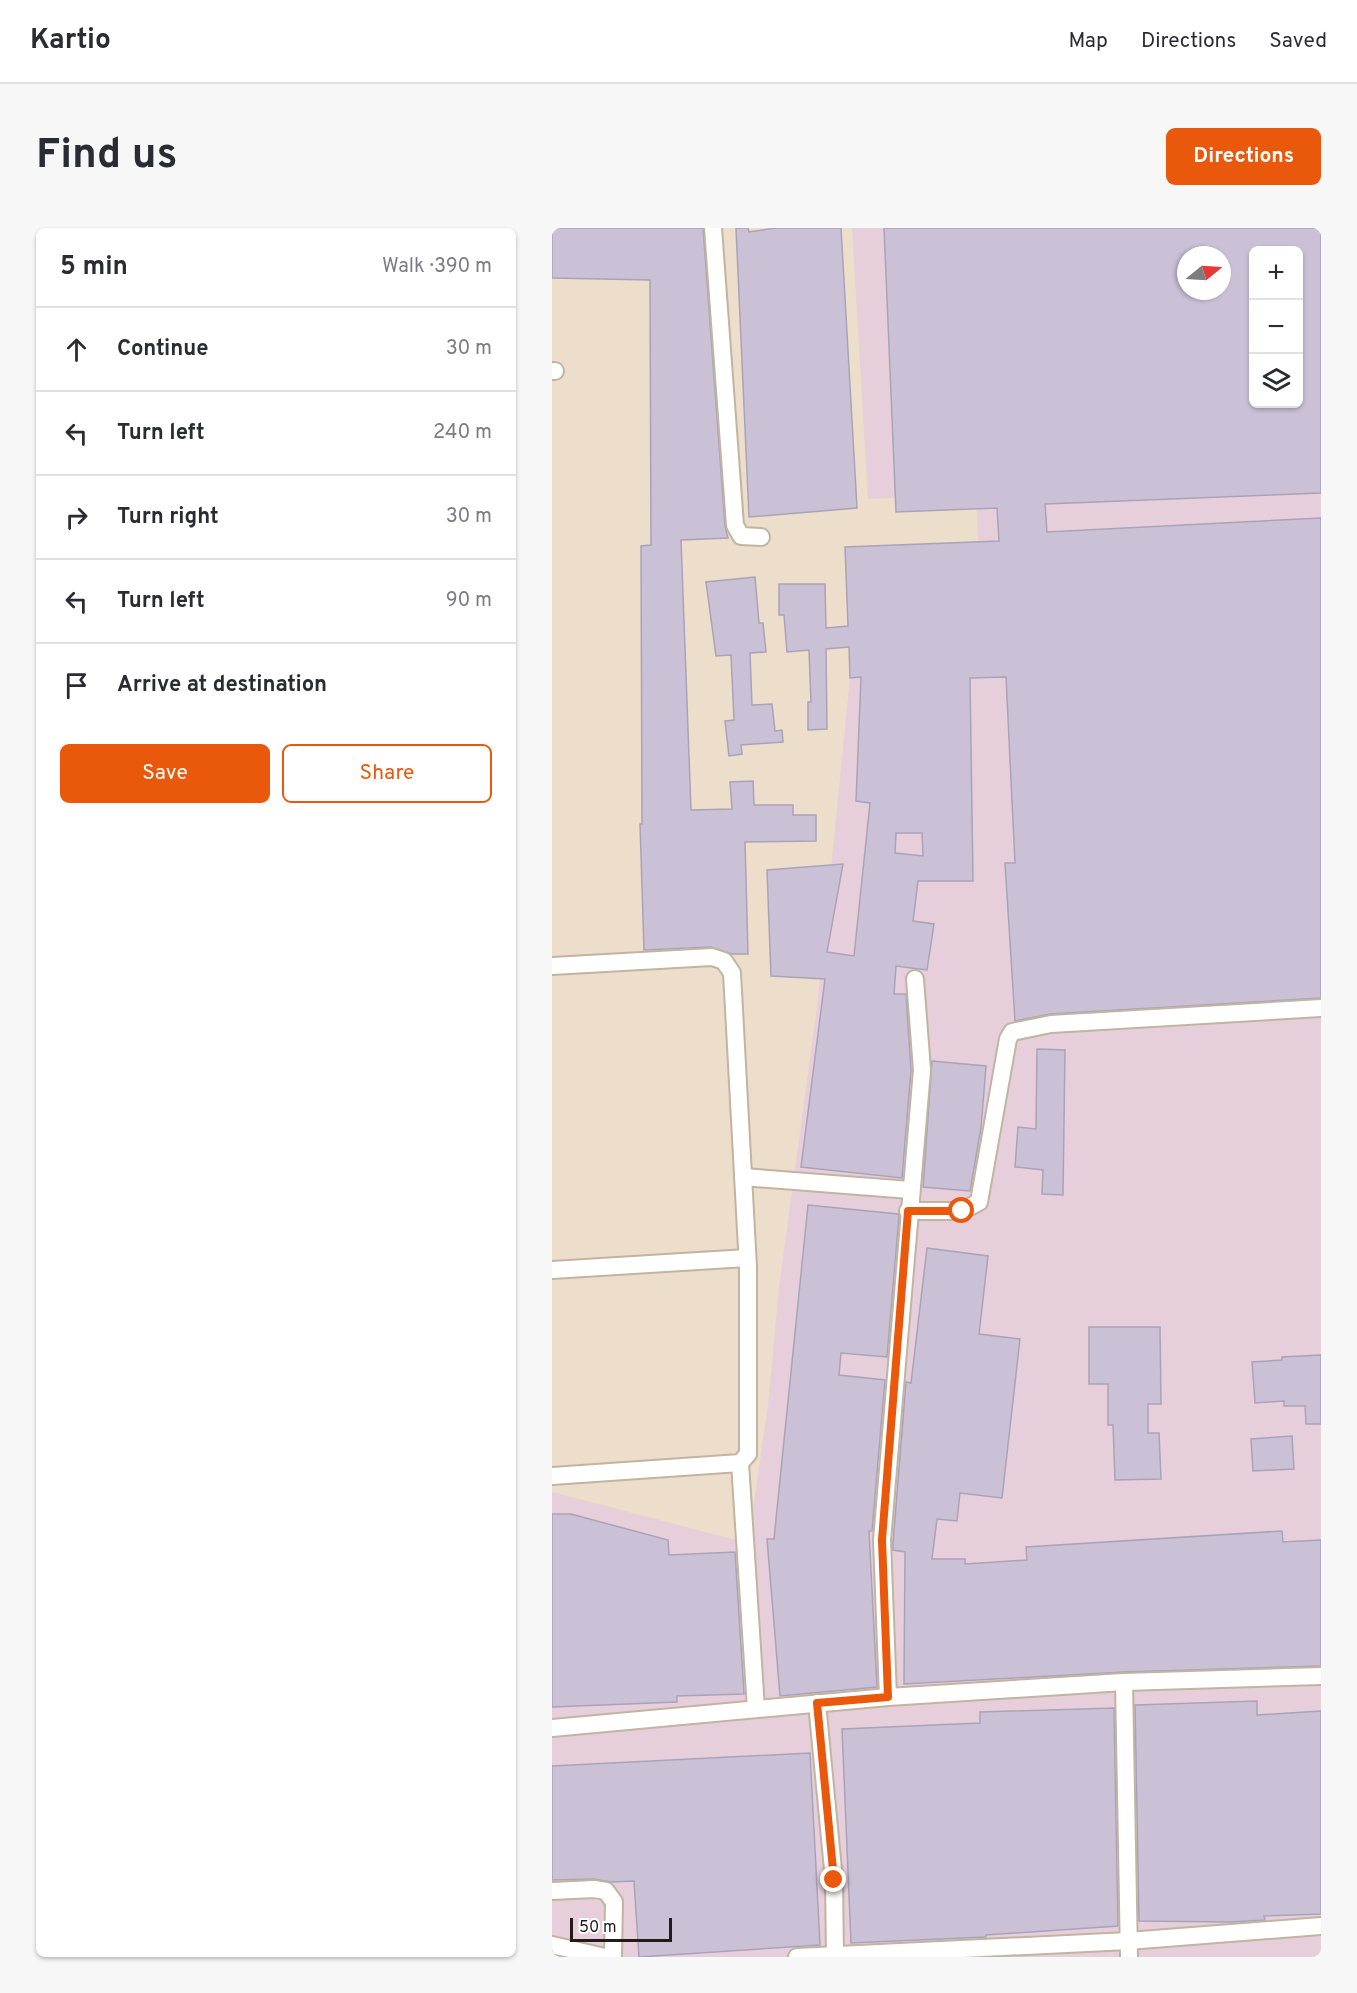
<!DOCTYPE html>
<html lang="en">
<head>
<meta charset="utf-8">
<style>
  body { margin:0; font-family:Overpass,sans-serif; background:#f7f7f7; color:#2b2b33 }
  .controls { position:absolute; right:18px; top:18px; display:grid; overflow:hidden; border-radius:9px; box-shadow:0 2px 4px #0004 }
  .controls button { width:54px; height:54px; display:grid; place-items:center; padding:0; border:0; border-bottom:2px solid #e1e1e2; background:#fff; color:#2b2b33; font:30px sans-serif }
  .compass { position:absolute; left:625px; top:18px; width:54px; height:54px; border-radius:50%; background:#fff; box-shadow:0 2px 4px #0004; rotate:72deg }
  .scale { position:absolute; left:18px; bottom:15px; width:102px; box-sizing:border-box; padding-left:6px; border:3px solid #211c15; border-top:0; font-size:16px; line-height:21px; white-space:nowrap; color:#211c15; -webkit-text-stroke:4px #fff; paint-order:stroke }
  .stop { position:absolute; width:18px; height:18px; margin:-14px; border:4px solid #ea580c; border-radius:50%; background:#fff }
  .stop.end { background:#ea580c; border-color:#fff; box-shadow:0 2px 6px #0008 }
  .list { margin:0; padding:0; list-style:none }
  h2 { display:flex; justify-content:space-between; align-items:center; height:78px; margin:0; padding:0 24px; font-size:26px }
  h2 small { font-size:20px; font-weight:400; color:#7c7c81 }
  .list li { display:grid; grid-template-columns:39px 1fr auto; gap:18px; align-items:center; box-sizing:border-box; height:84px; padding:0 24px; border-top:2px solid #e1e1e2 }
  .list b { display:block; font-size:22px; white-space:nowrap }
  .list em { font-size:20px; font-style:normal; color:#7c7c81 }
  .actions { display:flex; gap:12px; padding:18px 24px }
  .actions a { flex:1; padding:14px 0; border:2px solid #ea580c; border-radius:9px; text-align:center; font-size:21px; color:#ea580c }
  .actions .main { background:#ea580c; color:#fff }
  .icon { flex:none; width:33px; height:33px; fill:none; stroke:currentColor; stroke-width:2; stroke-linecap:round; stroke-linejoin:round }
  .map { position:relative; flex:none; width:769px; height:1729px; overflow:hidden; border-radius:9px }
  header { display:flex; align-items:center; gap:36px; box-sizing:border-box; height:84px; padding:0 30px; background:#fff; border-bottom:2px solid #e1e1e2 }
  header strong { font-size:28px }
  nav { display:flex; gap:33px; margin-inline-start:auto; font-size:21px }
  .intro { display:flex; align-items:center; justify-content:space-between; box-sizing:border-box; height:144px; padding:0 36px }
  h1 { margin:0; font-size:42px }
  .button { padding:15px 27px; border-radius:9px; background:#ea580c; color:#fff; font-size:21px; font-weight:700 }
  main { display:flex; gap:36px; padding:0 36px }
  aside { flex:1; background:#fff; border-radius:9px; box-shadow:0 2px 4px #0004 }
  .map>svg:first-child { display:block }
</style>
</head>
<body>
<header>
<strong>Kartio</strong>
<nav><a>Map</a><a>Directions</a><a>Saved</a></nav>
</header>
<div class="intro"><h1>Find us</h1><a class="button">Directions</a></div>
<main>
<aside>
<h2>5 min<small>Walk · 390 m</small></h2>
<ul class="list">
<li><svg class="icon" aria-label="ahead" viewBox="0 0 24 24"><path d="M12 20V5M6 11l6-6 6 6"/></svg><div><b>Continue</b></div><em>30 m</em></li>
<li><svg class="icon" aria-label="left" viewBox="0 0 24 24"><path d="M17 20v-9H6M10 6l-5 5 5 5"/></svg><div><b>Turn left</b></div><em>240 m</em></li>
<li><svg class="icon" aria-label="right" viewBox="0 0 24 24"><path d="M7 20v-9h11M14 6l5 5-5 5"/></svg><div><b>Turn right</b></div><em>30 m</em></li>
<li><svg class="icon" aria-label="left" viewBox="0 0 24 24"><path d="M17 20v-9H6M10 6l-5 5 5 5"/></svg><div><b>Turn left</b></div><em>90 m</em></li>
<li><svg class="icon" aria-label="arrive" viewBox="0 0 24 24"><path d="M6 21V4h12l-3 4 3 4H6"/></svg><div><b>Arrive at destination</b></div></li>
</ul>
<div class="actions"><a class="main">Save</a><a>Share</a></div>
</aside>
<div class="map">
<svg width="769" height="1729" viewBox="0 0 769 1729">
  <rect width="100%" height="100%" fill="#ecdeca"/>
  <path fill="#e6cfdb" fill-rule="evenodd" d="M300 0H769V1729H0V1264L196 1315 216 1177 227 1059 265 779 298 450 432 437 424 266 316 271ZM702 22H746V176H702ZM634 27H670V63H634Z"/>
  <g fill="#cac1d7" stroke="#aaa2b7" stroke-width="1.5" fill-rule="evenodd">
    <polygon points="0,0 151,0 173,298 176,310 129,312 139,582 180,581 178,554 201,553 202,577 241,577 241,587 264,587 264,613 193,614 196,726 180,726 159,719 92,722 88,596 90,596 89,318 99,317 98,52 0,50"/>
    <polygon points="184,0 196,0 197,4 224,0 289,0 305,280 197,289"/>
    <path d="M332 0H769V265L493 276 495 304 769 290V770L498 786 463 793 453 635H463L454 449 418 450 421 653H366L361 693 382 696 375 742 344 738 342 766H354L359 842 350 950 249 939 273 751 219 748 215 642 291 636 275 724 302 728 318 575 304 573 309 449 298 450 297 419 274 421 275 501 256 502V474H259L257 422 235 424 232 387H227V356H273L274 400 296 398 293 319 447 313 445 280 344 284ZM702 22H747V176H702ZM634 27H670V63H634ZM344 605H370L371 628 343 625Z"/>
    <polygon points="203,349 207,395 211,395 214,424 198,425 200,477 220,476 223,503 230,502 231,514 189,517 190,526 177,528 173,493 182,492 179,427 164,428 154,354"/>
    <polygon points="485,821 513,822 511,967 490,966 491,942 463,939 466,899 484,901"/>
    <polygon points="380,833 434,838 429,900 418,963 371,959"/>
    <polygon points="256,977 346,986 347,988 335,1129 289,1125 287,1147 333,1152 320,1303 317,1303 325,1459 228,1468 215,1311 222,1311"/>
    <polygon points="375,1020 436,1028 427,1106 468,1111 450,1270 408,1265 405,1293 385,1291 380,1331 413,1331 413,1336 475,1332 474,1319 730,1303 731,1314 769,1312 769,1438 572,1444 352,1456 353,1324 341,1322 341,1315 354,1154 359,1155"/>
    <polygon points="537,1099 608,1099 609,1176 596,1176 596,1205 607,1205 609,1251 563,1252 561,1197 556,1197 556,1156 537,1156"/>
    <polygon points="769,1127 769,1196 754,1196 753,1178 732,1178 732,1173 703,1175 700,1134 730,1132 730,1129"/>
    <polygon points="740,1208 742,1241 701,1243 699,1211"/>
    <polygon points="0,1286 19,1286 116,1312 117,1327 183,1324 192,1466 125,1468 125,1474 0,1479"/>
    <polygon points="705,1473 705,1487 769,1483 769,1686 712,1688 713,1692 679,1694 587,1693 583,1477"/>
    <polygon points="562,1480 566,1698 434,1707 434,1709 299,1715 290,1501 428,1495 428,1484"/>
    <polygon points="258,1525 268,1717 87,1729 82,1653 59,1654 42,1651 0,1652 0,1538"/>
  </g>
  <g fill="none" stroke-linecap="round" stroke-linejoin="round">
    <g stroke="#c1b4a0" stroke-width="20">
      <g id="minor">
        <polyline points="161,0 183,297 189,308 209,309"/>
        <polyline points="0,143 3,143"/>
        <polyline points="0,738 160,729 172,733 180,745 196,1039 196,1226 188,1235 0,1248"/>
        <polyline points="191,949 358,962"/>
        <polyline points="356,983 410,983 427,974 456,811 460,804 499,796 769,780"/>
        <polyline points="0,1042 195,1030"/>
        <polyline points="188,1235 204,1481"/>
        <polyline points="572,1454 577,1729"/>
        <polyline points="336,1469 330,1312 370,842 363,751"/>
        <polyline points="265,1475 282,1652 283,1728"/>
        <polyline points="0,1500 336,1469 572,1454 769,1448"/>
        <polyline points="0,1663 42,1661 54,1663 62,1674 61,1729"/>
        <polyline points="0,1717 53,1729"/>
        <polyline points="245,1729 576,1713 769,1698"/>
      </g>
    </g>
    <use href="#minor" stroke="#fff" stroke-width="16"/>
  </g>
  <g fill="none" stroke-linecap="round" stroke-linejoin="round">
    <polyline stroke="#ea580c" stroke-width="8" points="282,1652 265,1475 336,1469 330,1312 356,983 410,983"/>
  </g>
</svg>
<div class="controls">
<button>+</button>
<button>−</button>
<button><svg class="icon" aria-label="layers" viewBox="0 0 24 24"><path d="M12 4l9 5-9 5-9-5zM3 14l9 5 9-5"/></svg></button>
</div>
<svg class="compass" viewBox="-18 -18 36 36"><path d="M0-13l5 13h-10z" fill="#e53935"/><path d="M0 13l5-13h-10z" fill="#7c7c81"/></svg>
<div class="scale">50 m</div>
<div class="stop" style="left:410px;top:983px"></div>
<div class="stop end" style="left:282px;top:1652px"></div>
</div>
</main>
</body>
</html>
